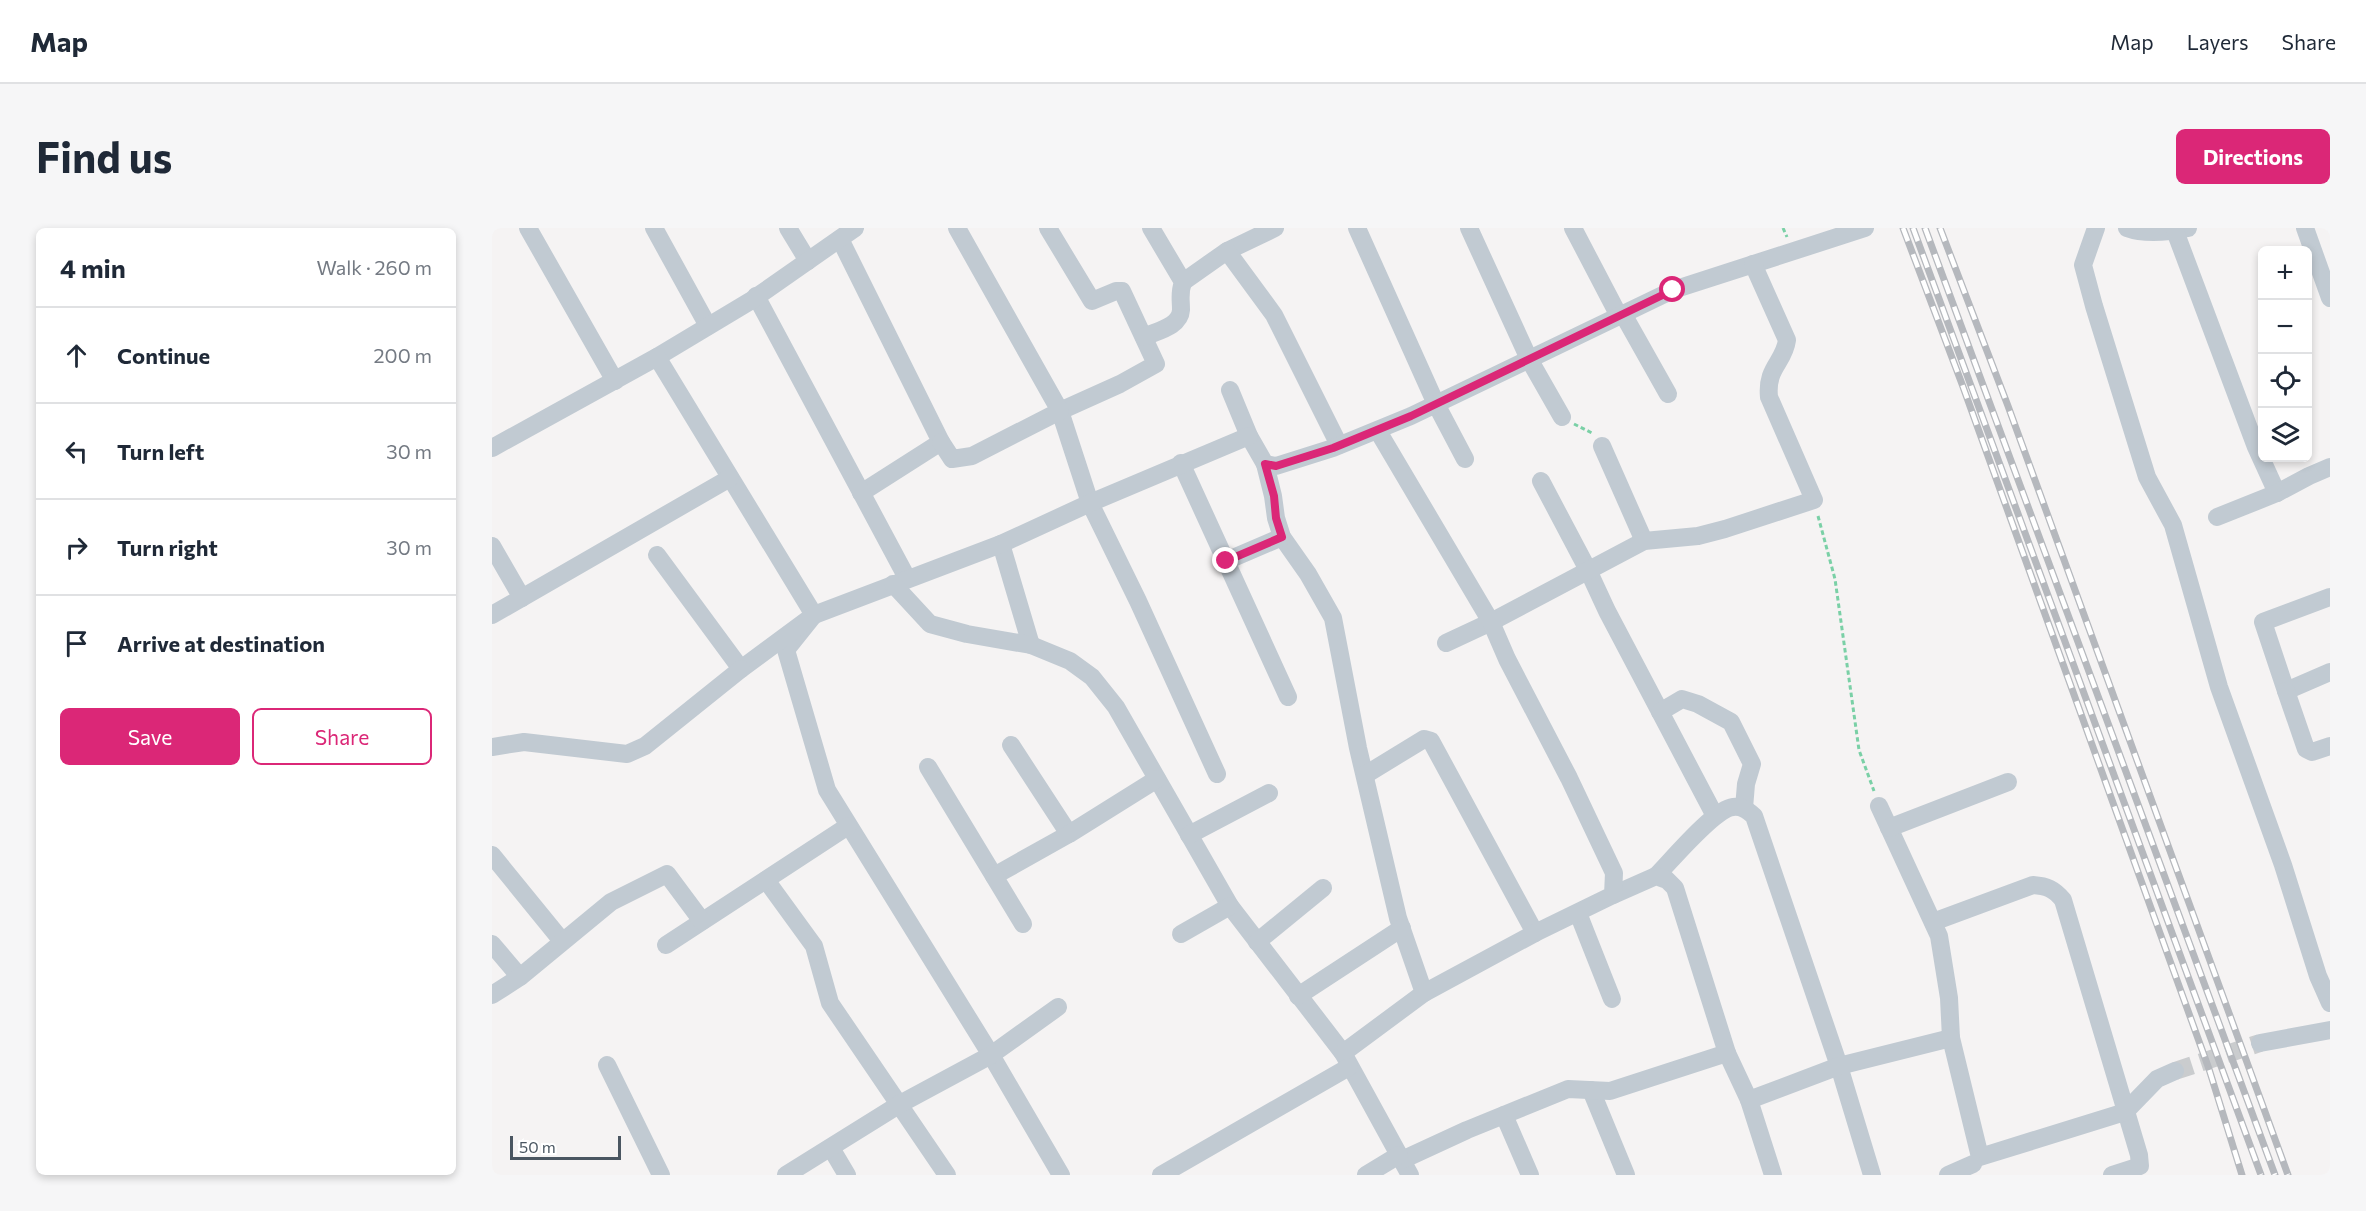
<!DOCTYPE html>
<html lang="en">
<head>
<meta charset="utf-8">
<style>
  body { margin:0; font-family:Commissioner,sans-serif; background:#f6f6f7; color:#1f2937 }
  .controls { position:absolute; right:18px; top:18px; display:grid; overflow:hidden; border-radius:9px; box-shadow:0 3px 9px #0003 }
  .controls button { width:54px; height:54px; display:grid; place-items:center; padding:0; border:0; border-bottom:2px solid #e0e1e3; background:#fff; color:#1f2937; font:30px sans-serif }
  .scale { position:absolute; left:18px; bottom:15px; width:111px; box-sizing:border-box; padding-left:6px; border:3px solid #4a5661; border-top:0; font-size:16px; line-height:21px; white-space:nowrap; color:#4a5661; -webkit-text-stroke:4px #fff; paint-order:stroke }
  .stop { position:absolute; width:18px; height:18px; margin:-14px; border:4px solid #db2777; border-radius:50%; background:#fff }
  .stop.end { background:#db2777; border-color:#fff; box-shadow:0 2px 6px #0008 }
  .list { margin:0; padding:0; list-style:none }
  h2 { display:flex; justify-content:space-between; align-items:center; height:78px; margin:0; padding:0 24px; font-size:26px }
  h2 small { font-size:20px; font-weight:400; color:#747a83 }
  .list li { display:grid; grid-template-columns:39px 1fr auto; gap:18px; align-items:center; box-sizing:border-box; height:96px; padding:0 24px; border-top:2px solid #e0e1e3 }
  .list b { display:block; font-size:22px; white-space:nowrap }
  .list em { font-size:20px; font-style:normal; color:#747a83 }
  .actions { display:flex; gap:12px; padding:18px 24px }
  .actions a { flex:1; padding:14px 0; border:2px solid #db2777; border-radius:9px; text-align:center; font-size:21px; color:#db2777 }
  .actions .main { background:#db2777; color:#fff }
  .icon { flex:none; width:33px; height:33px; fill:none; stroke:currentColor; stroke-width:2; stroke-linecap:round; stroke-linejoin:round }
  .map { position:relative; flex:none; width:1838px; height:947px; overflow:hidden; border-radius:9px }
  header { display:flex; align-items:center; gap:36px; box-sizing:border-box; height:84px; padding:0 30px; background:#fff; border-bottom:2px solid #e0e1e3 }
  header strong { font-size:28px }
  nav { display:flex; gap:33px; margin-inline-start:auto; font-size:21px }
  .intro { display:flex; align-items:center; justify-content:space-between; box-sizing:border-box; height:144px; padding:0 36px }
  h1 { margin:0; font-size:42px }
  .button { padding:15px 27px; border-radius:9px; background:#db2777; color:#fff; font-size:21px; font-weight:700 }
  main { display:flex; gap:36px; padding:0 36px }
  aside { flex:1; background:#fff; border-radius:9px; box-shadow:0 3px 9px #0003 }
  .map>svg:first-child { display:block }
</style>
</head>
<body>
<header>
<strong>Map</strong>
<nav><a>Map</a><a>Layers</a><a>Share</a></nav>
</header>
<div class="intro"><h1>Find us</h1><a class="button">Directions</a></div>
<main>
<aside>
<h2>4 min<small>Walk · 260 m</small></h2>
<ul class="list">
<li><svg class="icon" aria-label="ahead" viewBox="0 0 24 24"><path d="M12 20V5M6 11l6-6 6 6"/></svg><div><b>Continue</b></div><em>200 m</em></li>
<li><svg class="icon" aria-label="left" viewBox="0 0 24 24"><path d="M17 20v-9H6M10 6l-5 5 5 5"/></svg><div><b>Turn left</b></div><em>30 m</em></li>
<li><svg class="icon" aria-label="right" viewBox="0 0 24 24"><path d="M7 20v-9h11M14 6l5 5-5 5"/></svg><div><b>Turn right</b></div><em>30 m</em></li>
<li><svg class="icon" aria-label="arrive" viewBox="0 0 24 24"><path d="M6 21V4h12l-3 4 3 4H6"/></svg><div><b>Arrive at destination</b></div></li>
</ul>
<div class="actions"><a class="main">Save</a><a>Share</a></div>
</aside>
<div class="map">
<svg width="1838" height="947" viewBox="0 0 1838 947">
  <rect width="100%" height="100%" fill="#f5f3f3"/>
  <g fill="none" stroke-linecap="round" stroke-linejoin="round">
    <polyline stroke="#caccce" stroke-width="18" stroke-dasharray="18 9" stroke-linecap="butt" points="1683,843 1768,815"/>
    <g stroke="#7ad0a6" stroke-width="3" stroke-dasharray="4.5 3" stroke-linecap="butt">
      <polyline points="1291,0 1295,9"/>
      <polyline points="1082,196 1100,205"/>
      <polyline points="1326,288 1343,351 1367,522 1382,563"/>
    </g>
    <g stroke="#c1cad2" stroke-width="18">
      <polyline points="36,0 123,153"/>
      <polyline points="162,0 216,98"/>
      <polyline points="296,0 316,33"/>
      <polyline points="556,0 600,73 624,63 630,63 664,136 628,156 568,183 598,275 646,373 725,546"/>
      <polyline points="865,0 944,176 973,231"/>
      <polyline points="977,0 1037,131 1070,189"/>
      <polyline points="1081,0 1127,88"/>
      <polyline points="1604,0 1591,37 1602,78 1655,249 1681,297 1727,459 1791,637 1826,748 1838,775"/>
      <path d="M1635 0C1654 7 1677 4 1696 0"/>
      <polyline points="1813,0 1838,70"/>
      <polyline points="1683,3 1764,219 1785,265"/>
      <polyline points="348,11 449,214 369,265"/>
      <polyline points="735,23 783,0"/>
      <polyline points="691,54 735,23 782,87 847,217"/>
      <polyline points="264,68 415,350"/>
      <polyline points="1131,86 1176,166"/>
      <path d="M652 109C664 103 688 99 689 82 689 71 687 65 691 54L659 0"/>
      <polyline points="165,129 260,72 363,0"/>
      <polyline points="738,162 757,208 773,236 784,238 841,220 919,188 1181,62 1373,0"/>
      <polyline points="449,214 460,231 480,228 568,183 465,0"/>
      <polyline points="1110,218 1152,313"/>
      <polyline points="0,220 165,129 322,387 294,422 335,562 499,827 569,947"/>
      <polyline points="689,235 796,469"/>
      <polyline points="773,236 781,268 784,290 790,309 816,346 841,390 866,520 906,690 932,765"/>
      <polyline points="1049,253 1096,342 1115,383 1223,588"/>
      <polyline points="1725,289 1785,265 1817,248 1838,239"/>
      <polyline points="509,316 539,417"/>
      <polyline points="0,318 30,370"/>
      <polyline points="165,327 249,441 322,387 509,316 598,275 757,208"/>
      <polyline points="734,333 790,309"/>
      <polyline points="401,356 438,396 475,406 539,417 578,433 600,449 624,479 738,678 851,825 918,947"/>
      <polyline points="1838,369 1771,394 1794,463 1838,444"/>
      <polyline points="0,387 238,250"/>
      <path d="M954 415 999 394 1152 313 1206 308 1233 301 1322 272 1277 169C1274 139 1292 135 1295 112L1261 36"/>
      <polyline points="1794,463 1814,521 1820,524 1838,518"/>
      <polyline points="1168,484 1190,471 1206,476 1239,494 1260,536 1254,556 1252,580"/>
      <polyline points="519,517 577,606"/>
      <polyline points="0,519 32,514 135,526 153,518 249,441"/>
      <polyline points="436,539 502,648 577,606 665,551"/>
      <polyline points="873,547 932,511 939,513 1043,705"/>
      <polyline points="1387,578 1447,708 1457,770 1459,810"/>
      <polyline points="1397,600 1516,554"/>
      <polyline points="697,607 777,565"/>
      <polyline points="0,627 70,713"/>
      <polyline points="502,648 531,696"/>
      <path d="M1164 648C1179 633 1222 581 1241 579 1250 578 1255 582 1262 588L1347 838 1380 947"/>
      <polyline points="274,652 322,718 338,775 455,947"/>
      <polyline points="1121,667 1164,648 1175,652 1183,660 1235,825"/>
      <polyline points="1086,685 1120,771"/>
      <path d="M1441 694 1541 657C1555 658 1562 661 1571 672L1647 927 1648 938 1620 947"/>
      <polyline points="689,706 738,678"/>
      <polyline points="765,714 831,660"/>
      <polyline points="0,716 28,749"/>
      <polyline points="174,717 356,598"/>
      <polyline points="0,767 28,749 119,674 175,646 210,693"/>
      <polyline points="806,768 910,700"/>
      <polyline points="1768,815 1838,802"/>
      <polyline points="851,825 932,765 1043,705 1121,667 1122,645 1077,550 1015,431 999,394 886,203"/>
      <polyline points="115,837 169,947"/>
      <polyline points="1099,862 1134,947"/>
      <polyline points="1257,872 1281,947"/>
      <polyline points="1012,887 1038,947"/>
      <polyline points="339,920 355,947"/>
      <polyline points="910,932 975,902 1076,861 1118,863 1235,825 1257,872 1347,838 1459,810 1488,929 1633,884 1665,851 1683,843"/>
      <polyline points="294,947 408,876 499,827 566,779"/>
      <polyline points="669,947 857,839"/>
      <polyline points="874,947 907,927"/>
      <polyline points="1456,947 1481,936"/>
    </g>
    <g stroke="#b5b8bd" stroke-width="7">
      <g id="rail">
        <polyline points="1411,0 1470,156 1717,841 1750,947"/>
        <polyline points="1421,0 1769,947"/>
        <polyline points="1433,0 1783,947"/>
        <polyline points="1448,0 1516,178 1796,947"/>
      </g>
    </g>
    <use href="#rail" stroke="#fff" stroke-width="4.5" stroke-dasharray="14" stroke-linecap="butt"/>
  </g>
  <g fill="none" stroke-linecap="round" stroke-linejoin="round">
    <polyline stroke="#db2777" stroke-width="8" points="734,333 790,309 784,290 782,268 773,236 784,238 841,220 919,188 1181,62"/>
  </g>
</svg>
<div class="controls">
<button>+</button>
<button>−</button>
<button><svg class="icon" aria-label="locate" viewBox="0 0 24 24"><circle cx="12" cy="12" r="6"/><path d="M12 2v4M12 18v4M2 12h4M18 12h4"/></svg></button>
<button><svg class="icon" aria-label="layers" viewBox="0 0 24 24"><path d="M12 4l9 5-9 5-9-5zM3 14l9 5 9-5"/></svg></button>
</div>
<div class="scale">50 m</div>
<div class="stop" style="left:1181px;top:62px"></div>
<div class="stop end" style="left:734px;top:333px"></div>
</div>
</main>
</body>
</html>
